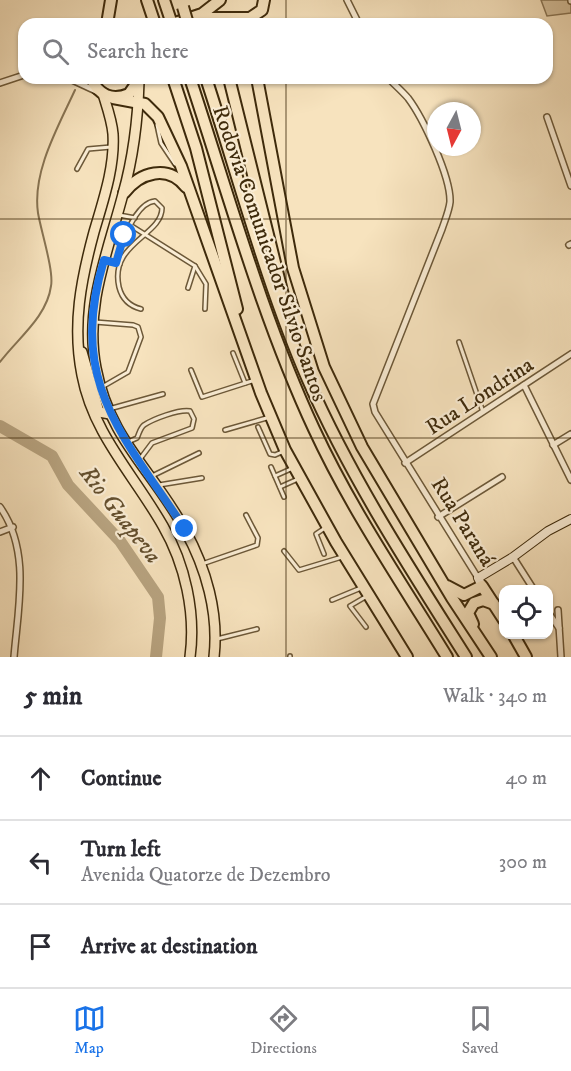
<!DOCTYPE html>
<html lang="en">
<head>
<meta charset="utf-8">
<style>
  body { margin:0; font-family:"IM FELL DW Pica",serif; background:#f2f2f3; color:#2b2b33 }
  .controls { position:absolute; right:18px; bottom:18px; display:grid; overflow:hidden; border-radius:12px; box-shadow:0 2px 4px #0004 }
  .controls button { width:54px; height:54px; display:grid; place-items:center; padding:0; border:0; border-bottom:2px solid #e1e1e2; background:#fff; color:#2b2b33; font:30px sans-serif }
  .compass { position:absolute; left:427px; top:102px; width:54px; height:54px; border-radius:50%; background:#fff; box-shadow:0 2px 4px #0004; rotate:187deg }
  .stop { position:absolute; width:18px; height:18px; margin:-14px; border:4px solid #1a73e8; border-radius:50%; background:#fff }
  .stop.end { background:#1a73e8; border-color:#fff; box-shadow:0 2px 6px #0008 }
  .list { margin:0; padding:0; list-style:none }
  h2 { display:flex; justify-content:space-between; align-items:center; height:78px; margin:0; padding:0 24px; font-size:26px }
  h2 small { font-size:20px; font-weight:400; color:#7c7c81 }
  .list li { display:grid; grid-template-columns:39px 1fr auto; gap:18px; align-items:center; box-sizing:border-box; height:84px; padding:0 24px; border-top:2px solid #e1e1e2 }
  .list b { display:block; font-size:22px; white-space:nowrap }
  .list p { margin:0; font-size:20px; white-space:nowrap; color:#7c7c81 }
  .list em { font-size:20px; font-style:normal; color:#7c7c81 }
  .icon { flex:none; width:33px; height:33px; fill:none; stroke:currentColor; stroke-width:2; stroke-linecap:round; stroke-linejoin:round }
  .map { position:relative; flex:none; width:571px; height:657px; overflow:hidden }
  .search { position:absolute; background:#fff; box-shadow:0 2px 4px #0004; left:18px; right:18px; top:18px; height:66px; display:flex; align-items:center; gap:15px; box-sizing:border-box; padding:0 21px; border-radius:18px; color:#7c7c81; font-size:22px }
  .sheet { height:330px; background:#fff }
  nav { display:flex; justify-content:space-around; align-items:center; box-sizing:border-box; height:84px; border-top:2px solid #e1e1e2; background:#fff; font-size:16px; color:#7c7c81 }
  nav a { display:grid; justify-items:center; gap:3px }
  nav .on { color:#1a73e8 }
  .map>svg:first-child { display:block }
</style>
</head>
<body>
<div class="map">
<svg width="571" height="657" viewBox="0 0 571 657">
  <rect width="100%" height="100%" fill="#f7e3be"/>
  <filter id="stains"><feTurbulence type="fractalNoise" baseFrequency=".00333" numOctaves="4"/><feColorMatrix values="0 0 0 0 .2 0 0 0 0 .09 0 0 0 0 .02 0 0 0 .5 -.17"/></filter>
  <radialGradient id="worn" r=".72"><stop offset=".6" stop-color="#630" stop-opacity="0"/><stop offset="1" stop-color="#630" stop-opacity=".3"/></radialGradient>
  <polygon fill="#d8c4a0" stroke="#8b7756" stroke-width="1.5" points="541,0 571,0 571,13 547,16"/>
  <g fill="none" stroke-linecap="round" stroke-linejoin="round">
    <path stroke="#877352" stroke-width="2" d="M0 362C17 339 47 317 51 286 54 271 41 231 38 213 32 172 58 127 75 90"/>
    <polyline stroke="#b8a481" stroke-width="12" points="0,426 52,456 68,485 120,541 158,597 160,618 156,657"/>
    <g stroke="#6c5838" stroke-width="6">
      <g id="lane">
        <polyline points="157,125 161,143 175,164"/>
        <polyline points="77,169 88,149 111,147"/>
        <polyline points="119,215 135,218"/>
        <polyline points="130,225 195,266 188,288"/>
        <polyline points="105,261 120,264"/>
        <path d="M116 263C121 246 134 203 155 201L162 208C162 236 109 243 119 287 122 299 129 306 141 309"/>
        <polyline points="195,266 206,284 205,309"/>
        <polyline points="95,322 133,325 138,327 141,337 128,372 102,387"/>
        <polyline points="459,342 483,412"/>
        <polyline points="233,353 245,383"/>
        <polyline points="191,370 202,397 255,380"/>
        <polyline points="109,409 163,394"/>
        <polyline points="258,427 270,454 275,455 284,451"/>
        <polyline points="225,430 270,417"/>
        <path d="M128 442 137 438C139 434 140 428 144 425 153 419 179 409 190 411L194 419 192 428 152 443 140 459"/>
        <polyline points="271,467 284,497"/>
        <polyline points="152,476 199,453"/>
        <polyline points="275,476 293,468"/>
        <polyline points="159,485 202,478"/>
        <polyline points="280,487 298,479"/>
        <polyline points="284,551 299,570 342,557"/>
        <polyline points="324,554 316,534 325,528"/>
        <polyline points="202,564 257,545 258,538 246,515"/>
        <polyline points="332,600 361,588"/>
        <polyline points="366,627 350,606 367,596"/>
        <polyline points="217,639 257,629"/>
        <polyline points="290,657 290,656"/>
      </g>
    </g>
    <g stroke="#6c5838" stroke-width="8">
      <g id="street">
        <polyline points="347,0 359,24"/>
        <polyline points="571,0 571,1"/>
        <polyline points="68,78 96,91"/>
        <path d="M388 78C395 85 402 91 408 98 423 118 451 177 450 202 449 211 445 220 442 229L373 404 375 412 478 578"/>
        <polyline points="0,83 24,75"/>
        <polyline points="547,117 571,186"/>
        <polyline points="569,245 571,244"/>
        <polyline points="524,385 571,480"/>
        <polyline points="553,445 571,434"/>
        <polyline points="405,463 571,354"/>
        <path d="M0 507C31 551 18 607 14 657"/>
        <polyline points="438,517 502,477"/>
        <polyline points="0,532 13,527"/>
        <polyline points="513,557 534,590"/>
        <polyline points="558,610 561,657"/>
        <polyline points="548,612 559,628"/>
      </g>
    </g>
    <g stroke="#3e2a0b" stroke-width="10">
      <polyline id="secondary" points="482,586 478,578 513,557 548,531 571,519"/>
    </g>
    <g stroke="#3e2a0b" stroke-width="12">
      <g id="primary">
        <path d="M139 81C138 118 133 158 123 194 108 252 84 307 96 368 110 441 153 470 185 530 206 568 219 613 214 657"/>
        <path d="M103 94C107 107 112 121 113 134 115 167 103 201 94 232 81 280 72 325 82 375 93 434 134 475 163 526 185 564 196 613 190 657"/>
        <polyline points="82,352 99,412 110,414"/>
      </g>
    </g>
    <g stroke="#3e2a0b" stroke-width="14">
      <g id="highway">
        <polyline points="147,0 155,24"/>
        <polyline points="164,0 172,24"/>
        <polyline points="107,24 111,0"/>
        <polyline points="172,24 202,14 220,0"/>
        <polyline points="188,24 205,18 250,18 262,10 264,0"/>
        <path d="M91 78C98 95 112 101 129 94L140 78"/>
        <polyline points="173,78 196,148 237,309"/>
        <path d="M190 78C229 196 262 317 314 429 351 509 401 582 447 657"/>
        <path d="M206 78C238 176 267 286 308 380 351 478 409 567 466 657"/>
        <polyline points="229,78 286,307"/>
        <polyline points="257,78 293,268 324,367 362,447 452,598 491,657"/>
        <polyline points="113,98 145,104 158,117 181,166 261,393 285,450 336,542 407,657"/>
        <path d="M124 193C140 172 168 164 186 187"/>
        <polyline points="447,586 464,595 482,586 504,620"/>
        <polyline points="473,624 468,613 474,603 483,600 494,604"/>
        <polyline points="513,634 526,657"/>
      </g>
    </g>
    <use href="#lane" stroke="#faedd5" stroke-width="3"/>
    <use href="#street" stroke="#faedd5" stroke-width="5"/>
    <use href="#secondary" stroke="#faedd5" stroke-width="8"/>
    <use href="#primary" stroke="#f7e3be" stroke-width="9"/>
    <use href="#highway" stroke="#f7e3be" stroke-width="10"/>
    <g stroke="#3e2a0b" stroke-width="14" stroke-linecap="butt">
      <polyline id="highway-bridge" points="183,7 188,24"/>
    </g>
    <use href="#highway-bridge" stroke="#f7e3be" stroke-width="10"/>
  </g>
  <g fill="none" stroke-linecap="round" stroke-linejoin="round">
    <path stroke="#1a73e8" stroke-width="8" d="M124 235 116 263 104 260C67 382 123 435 185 529"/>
  </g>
  <path fill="none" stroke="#3e2a0b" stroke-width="1.5" stroke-opacity="0.55" d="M286 0V24M286 78V657M0 219H571M0 438H571"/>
  <g text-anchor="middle" stroke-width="4.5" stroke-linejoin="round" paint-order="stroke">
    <g font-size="22" fill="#3e2a0b" stroke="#faedd5">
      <text transform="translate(271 253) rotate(71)" y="8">Rodovia Comunicador Silvio Santos</text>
      <text transform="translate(479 395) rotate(-33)" y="8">Rua Londrina</text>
      <text transform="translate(464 521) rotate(58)" y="8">Rua Paraná</text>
    </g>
    <g font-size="24" font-style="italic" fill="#634f2e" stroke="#faedd5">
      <text transform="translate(121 514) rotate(52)" y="8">Rio Guapeva</text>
    </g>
  </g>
  <rect width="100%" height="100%" filter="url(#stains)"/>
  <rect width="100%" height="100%" fill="url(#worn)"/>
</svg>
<div class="controls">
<button><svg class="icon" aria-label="locate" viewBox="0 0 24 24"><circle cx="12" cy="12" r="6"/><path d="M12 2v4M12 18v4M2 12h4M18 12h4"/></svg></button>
</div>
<svg class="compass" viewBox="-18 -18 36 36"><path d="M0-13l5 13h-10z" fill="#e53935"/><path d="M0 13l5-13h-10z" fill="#7c7c81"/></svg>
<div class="stop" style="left:124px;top:235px"></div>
<div class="stop end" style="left:185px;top:529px"></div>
<div class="search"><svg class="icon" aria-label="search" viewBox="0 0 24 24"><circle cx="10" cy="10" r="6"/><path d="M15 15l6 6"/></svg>Search here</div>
</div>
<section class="sheet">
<h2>5 min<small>Walk · 340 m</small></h2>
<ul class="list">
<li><svg class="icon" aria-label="ahead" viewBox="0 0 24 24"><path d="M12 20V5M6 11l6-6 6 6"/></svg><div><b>Continue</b></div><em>40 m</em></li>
<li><svg class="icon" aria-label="left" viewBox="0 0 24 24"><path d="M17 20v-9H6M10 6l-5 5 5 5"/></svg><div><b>Turn left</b><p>Avenida Quatorze de Dezembro</p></div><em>300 m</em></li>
<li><svg class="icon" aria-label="arrive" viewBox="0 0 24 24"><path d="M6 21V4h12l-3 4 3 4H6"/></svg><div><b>Arrive at destination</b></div></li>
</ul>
</section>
<nav>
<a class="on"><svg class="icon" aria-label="map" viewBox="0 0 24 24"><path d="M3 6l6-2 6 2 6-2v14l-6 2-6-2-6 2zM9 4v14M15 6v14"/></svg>Map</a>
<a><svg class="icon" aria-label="directions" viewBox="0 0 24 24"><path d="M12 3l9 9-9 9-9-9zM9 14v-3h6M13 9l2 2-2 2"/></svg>Directions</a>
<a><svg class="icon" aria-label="saved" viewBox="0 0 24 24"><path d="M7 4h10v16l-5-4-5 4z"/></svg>Saved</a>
</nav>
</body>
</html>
